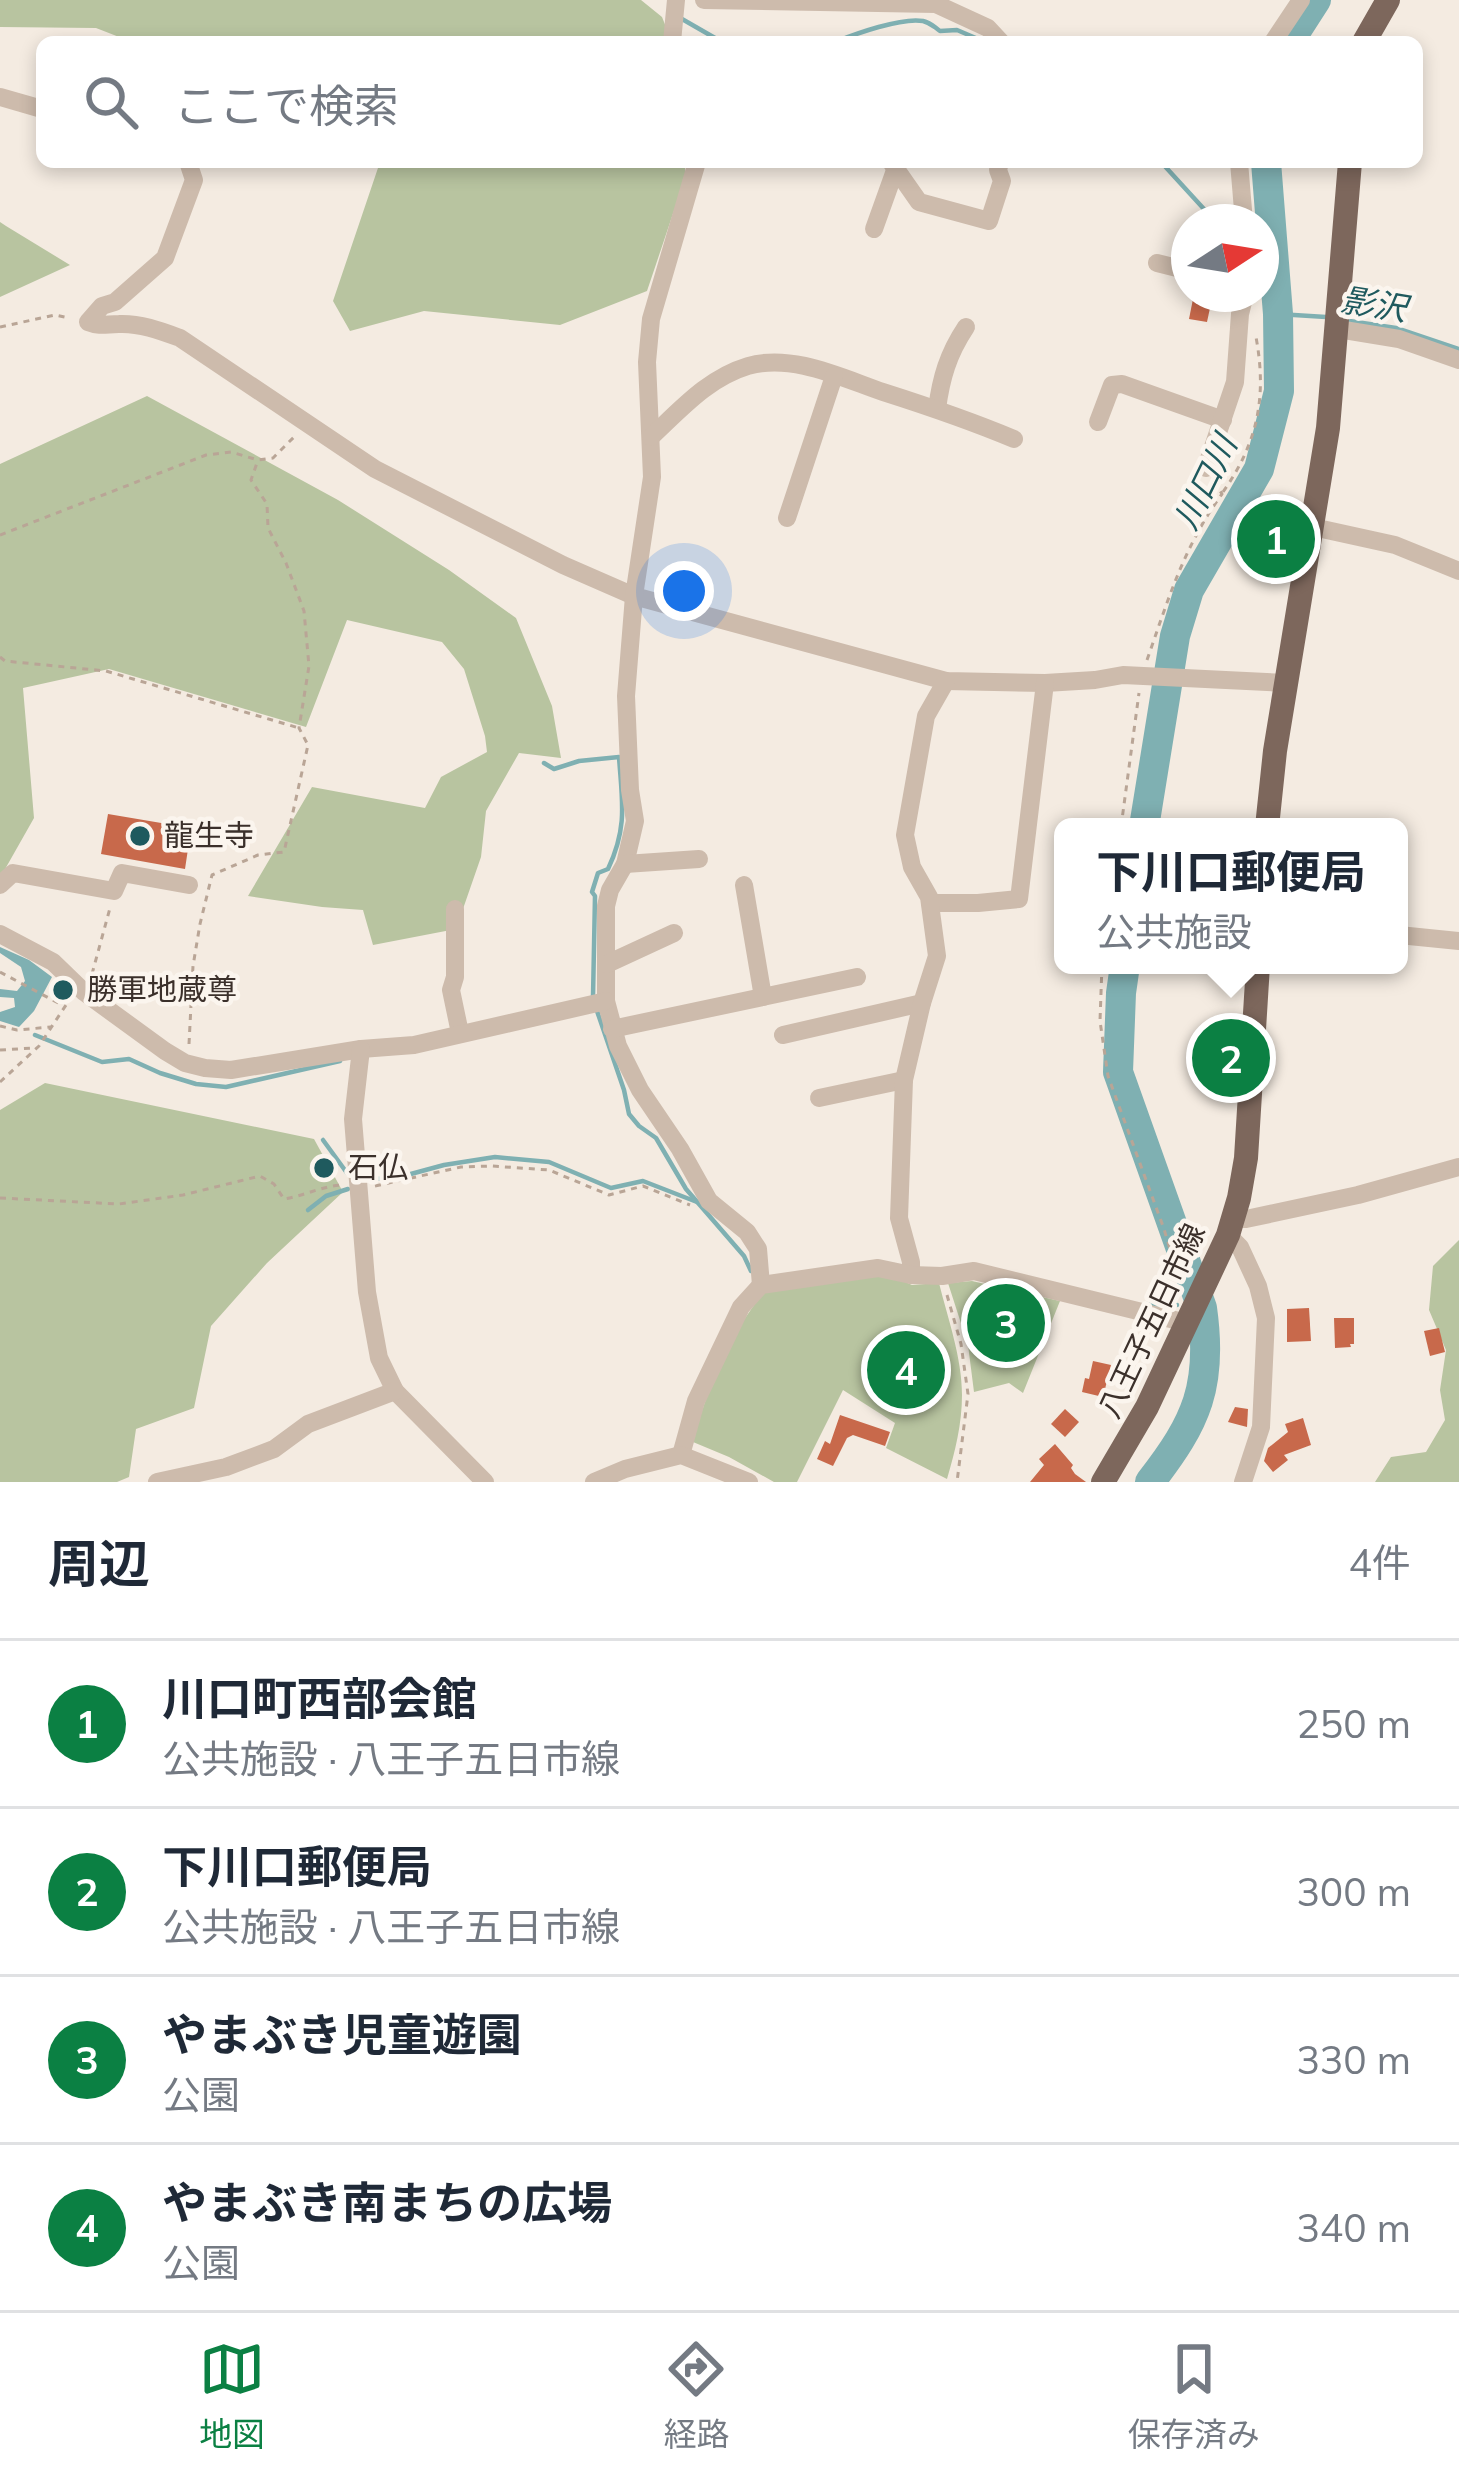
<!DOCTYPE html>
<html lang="ja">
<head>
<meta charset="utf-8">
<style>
  body { margin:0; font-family:Mulish,"Noto Sans JP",sans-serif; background:#f6f6f7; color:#1f2937 }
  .compass { position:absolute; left:1171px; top:204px; width:108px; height:108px; border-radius:50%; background:#fff; box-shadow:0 6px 18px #0003; rotate:78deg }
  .you { position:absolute; left:684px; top:591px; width:42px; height:42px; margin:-30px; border:9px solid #fff; border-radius:50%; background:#1a73e8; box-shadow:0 0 0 18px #1a73e833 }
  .badge { display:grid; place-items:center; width:78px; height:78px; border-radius:50%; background:#0b8043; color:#fff; font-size:39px; font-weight:700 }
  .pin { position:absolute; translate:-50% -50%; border:6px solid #fff; box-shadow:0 3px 12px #0006 }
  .popup { position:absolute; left:1054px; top:818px; width:354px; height:156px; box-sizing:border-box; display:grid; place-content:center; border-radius:18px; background:#fff; filter:drop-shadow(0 3px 9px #0005); font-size:39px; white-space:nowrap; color:#747a83 }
  .popup b { font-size:45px; color:#1f2937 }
  .popup::after { content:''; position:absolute; left:50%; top:100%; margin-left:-24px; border:24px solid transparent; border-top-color:#fff }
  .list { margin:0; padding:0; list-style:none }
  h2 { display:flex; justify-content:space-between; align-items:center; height:156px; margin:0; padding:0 48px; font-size:51px }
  h2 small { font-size:39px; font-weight:400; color:#747a83 }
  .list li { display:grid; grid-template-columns:78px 1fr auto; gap:36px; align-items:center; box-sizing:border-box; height:168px; padding:0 48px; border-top:3px solid #e0e1e3 }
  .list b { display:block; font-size:45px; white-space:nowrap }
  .list p { margin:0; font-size:39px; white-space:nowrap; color:#747a83 }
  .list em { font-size:39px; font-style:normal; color:#747a83 }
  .icon { flex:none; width:66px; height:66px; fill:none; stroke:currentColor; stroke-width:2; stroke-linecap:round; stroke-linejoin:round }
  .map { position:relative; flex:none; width:1459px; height:1482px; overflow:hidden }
  .search { position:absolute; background:#fff; box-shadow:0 6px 18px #0003; left:36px; right:36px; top:36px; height:132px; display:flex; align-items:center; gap:30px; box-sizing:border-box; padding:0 42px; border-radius:18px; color:#747a83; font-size:45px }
  .sheet { height:828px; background:#fff }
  nav { display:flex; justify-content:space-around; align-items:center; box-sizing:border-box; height:168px; border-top:3px solid #e0e1e3; background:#fff; font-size:33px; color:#747a83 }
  nav a { display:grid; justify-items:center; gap:6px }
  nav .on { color:#0b8043 }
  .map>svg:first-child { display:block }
</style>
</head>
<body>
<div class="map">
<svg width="1459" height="1482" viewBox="0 0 1459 1482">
  <rect width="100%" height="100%" fill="#f4ebe1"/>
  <g fill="#b8c4a0">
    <polygon points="0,0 641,0 662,17 672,42 132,42 96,28 0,27"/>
    <polygon points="380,162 685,162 685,178 647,291 560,325 424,311 350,331 333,301"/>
    <polygon points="0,222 6,226 70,265 0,297"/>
    <polygon points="147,396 338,500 449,570 516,618 552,706 561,758 519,753 486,811 481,857 456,929 373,945 363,910 322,907 248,896 312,787 425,808 441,777 487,752 485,736 464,669 442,642 347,620 306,727 109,669 23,688 34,818 0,878 0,464"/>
    <polygon points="45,1083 314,1139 343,1192 267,1263 211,1326 194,1408 136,1429 129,1477 117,1482 0,1482 0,1110"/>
    <polygon points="1459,1240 1459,1482 1375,1482 1391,1457 1426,1452 1445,1420 1440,1390 1446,1350 1429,1310 1433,1266"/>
    <path d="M881 1271 912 1285 939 1283C948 1319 962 1358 962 1395 962 1424 955 1452 947 1479L886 1448 895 1423 843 1390 797 1482H774L729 1457 693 1442C707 1387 732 1329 769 1286Z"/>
    <polygon points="972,1281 1060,1301 1023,1393 1009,1383 974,1392 968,1345 948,1283"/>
  </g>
  <polygon fill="#7fb0b2" points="0,947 29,960 52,977 34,1011 19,1027 0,1021 0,1012 15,1007 14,998 0,997 0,989 17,991 25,981 21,967 0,953"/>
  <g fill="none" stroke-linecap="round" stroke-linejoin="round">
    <g stroke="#7fb0b2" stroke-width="4.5">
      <polyline points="682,19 722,42"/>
      <path d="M835 42C855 34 902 17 923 21 931 23 933 26 940 31L957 30 985 42"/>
      <polyline points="1161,162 1214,220 1220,222"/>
      <polyline points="1261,237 1271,243"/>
      <polyline points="1278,314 1326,317"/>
      <polyline points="1343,320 1396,328 1459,349"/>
      <path d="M544 763 554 769 579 761 619 757C622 801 628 827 608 869L598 873 592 892 595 896 593 997"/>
      <polyline points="596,1008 624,1090 629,1114 639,1126 656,1138 686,1189 744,1256 751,1271"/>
      <polyline points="35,1035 102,1062 129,1059 160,1073 196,1084 226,1087 340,1061"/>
      <polyline points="323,1140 347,1173"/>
      <polyline points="368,1179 396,1178 444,1165 495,1157 549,1162 611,1188 643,1181 697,1202"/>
      <polyline points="308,1210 326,1196 348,1189"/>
      <polyline points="1145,1304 1177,1305"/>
    </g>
    <g stroke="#7fb0b2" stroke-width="30">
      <polyline points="1289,42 1316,0"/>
      <polyline points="1144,827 1175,636 1189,590 1259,469 1279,391 1278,314 1266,162"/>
      <path d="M1125 965 1121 993 1118 1072 1202 1308C1213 1385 1197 1422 1150 1482"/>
    </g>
  </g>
  <g fill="#c8694b">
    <polygon points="1194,294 1213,294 1207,322 1189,319"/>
    <polygon points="1276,516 1289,522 1286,528 1292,531 1277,576 1248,563"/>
    <polygon points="108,814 179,826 175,846 188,849 185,869 101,854"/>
    <polygon points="1309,1308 1311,1341 1287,1342 1287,1309"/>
    <polygon points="1334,1318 1354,1318 1354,1344 1350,1344 1351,1347 1335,1348"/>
    <polygon points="1439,1328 1445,1352 1430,1356 1424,1331"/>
    <polygon points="1093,1361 1111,1365 1103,1397 1082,1392 1085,1378 1089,1379"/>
    <polygon points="1235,1407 1248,1409 1247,1427 1228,1422"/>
    <polygon points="1065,1409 1079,1422 1065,1437 1051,1424"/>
    <polygon points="840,1415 890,1432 885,1446 853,1435 847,1438 833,1466 817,1459 825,1441 830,1444"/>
    <polygon points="1303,1418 1311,1445 1284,1455 1288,1460 1273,1472 1264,1461 1268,1448 1288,1432 1285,1424"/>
    <polygon points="1055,1444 1073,1465 1071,1468 1075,1474 1086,1482 1030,1482 1044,1465 1039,1459"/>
  </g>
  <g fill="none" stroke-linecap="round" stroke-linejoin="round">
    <g stroke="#b9a596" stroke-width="3" stroke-dasharray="6 6" stroke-linecap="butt">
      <polyline points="0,327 55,315 69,318"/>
      <path d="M1223 492C1258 442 1267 397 1256 337"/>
      <polyline points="0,535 206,455 231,452 258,460 273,458 297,434"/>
      <polyline points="0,657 5,661 106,671 299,728"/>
      <path d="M1147 660C1168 600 1184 546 1222 494L1216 484"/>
      <polyline points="1121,827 1139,693"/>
      <polyline points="1102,965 1100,1021 1108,1076 1164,1229 1181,1286"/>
      <polyline points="0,972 62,1005"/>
      <polyline points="92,974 110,908"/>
      <polyline points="0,1026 17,1030 51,1027"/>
      <polyline points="189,1044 193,966 200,924 212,875 258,855 284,852 308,745 299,728 309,666 304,611 286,563 268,528 267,504 251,480 258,460"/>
      <polyline points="0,1050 33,1048"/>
      <polyline points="0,1082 39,1046 68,1002"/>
      <polyline points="375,1186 461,1167 492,1166 549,1170 609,1195 643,1186 690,1205"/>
      <path d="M0 1198 119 1204 183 1195 260 1176 274 1184 284 1199C304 1196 322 1186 342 1185"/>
      <polyline points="947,1295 961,1344 968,1394 957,1482"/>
    </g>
    <g stroke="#cdbbac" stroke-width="18">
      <polyline points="704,0 936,4 988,28 1001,42"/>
      <polyline points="672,42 676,0"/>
      <polyline points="1273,42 1301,0"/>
      <polyline points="0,97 42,109"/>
      <path d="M188 162 194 180 165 258 115 302 102 306 88 322C101 327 106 324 119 324 140 323 161 331 180 338L375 469 563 565 634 596 946 681 1045 683 1095 680 1123 675 1286 683"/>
      <polyline points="697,162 651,319 647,362 652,477 634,596 626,696 630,790 635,821 625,864 610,890 606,906 606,1001 618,1046 640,1090 680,1149 709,1201 747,1232 758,1249 761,1285"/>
      <polyline points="891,162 919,202 989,221 1002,181 998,170 1000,162"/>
      <polyline points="1239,162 1244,222"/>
      <polyline points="874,229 898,162"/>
      <polyline points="1157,263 1189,271"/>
      <polyline points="1338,329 1399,339 1459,360"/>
      <path d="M937 409C941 378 948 354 966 327"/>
      <polyline points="1098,422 1112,385 1122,384 1223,420"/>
      <path d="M651 437C681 409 708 378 748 366 792 353 842 378 883 392 927 406 971 421 1014 439"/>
      <polyline points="1206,468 1235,382 1240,314 1245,294"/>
      <polyline points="787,518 834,376"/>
      <polyline points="1313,527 1395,545 1459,571"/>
      <polyline points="625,864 699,859"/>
      <polyline points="0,885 13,873 114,891 122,873 189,885"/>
      <polyline points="744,885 763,997"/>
      <polyline points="930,903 978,903 1019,899 1045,683"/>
      <polyline points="455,909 455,977 451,990 460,1033"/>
      <polyline points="0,934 53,962 84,992 165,1051 185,1063 205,1068 231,1070 361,1049 414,1045 606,1001"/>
      <polyline points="1399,935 1459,941"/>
      <polyline points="607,964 674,933"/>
      <polyline points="612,1029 857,977"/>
      <polyline points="783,1035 922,1003"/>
      <polyline points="361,1049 353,1119 367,1292 379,1358 395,1391 485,1482"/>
      <polyline points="819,1098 904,1080"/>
      <polyline points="1233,1219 1246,1219 1358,1195 1459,1167"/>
      <polyline points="1228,1235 1240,1247 1258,1286 1266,1318 1261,1427 1243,1482"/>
      <polyline points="911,1275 911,1262 899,1218 904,1080 922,1003 937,956 929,897 912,867 905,835 926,716 946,681"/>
      <polyline points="681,1455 696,1401 741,1307 761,1285 878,1268 911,1275 942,1276 974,1271 1187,1323"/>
      <polyline points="157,1482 226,1467 274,1449 308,1424 395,1391"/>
      <polyline points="594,1482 625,1469 681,1455 749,1482"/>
    </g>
    <g stroke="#7d675c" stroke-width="24">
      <polyline points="1364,42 1388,0"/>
      <polyline points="1267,827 1275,751 1328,428 1350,162"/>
      <polyline points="1103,1482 1147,1407 1228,1235 1239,1198 1246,1158 1258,965"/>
    </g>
  </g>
  <g fill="#1f5a5e" stroke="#fbf5ee" stroke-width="4.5">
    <circle cx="140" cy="836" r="12"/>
    <circle cx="63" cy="990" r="12"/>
    <circle cx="324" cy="1168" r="12"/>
  </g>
  <g text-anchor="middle" stroke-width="9" stroke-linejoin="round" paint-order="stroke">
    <g font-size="30" fill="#3b302b" stroke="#fbf5ee" text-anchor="start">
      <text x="164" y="846">龍生寺</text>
      <text x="87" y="1000">勝軍地蔵尊</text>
      <text x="348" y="1178">石仏</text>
    </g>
    <g font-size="30" fill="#3b302b" stroke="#fbf5ee">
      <text transform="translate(1152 1321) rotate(-65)" y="10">八王子五日市線</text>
    </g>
    <g font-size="33" font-style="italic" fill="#1f5a5e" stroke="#fbf5ee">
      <text transform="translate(1374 304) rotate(9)" y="12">影沢</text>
      <text transform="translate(1205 482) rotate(-64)" y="12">川口川</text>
    </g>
  </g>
</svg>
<svg class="compass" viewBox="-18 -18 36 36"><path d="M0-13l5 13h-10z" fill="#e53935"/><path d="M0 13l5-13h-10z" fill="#747a83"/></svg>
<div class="you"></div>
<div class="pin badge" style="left:1276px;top:539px">1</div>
<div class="pin badge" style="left:1231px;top:1058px">2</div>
<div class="popup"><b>下川口郵便局</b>公共施設</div>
<div class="pin badge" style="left:1006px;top:1323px">3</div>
<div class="pin badge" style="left:906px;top:1370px">4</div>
<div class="search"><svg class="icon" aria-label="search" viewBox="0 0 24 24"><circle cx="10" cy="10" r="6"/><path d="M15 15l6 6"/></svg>ここで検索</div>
</div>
<section class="sheet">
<h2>周辺<small>4件</small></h2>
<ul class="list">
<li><span class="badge">1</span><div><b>川口町西部会館</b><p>公共施設 · 八王子五日市線</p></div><em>250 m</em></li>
<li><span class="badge">2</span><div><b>下川口郵便局</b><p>公共施設 · 八王子五日市線</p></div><em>300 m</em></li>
<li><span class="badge">3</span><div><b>やまぶき児童遊園</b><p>公園</p></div><em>330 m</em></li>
<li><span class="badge">4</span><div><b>やまぶき南まちの広場</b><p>公園</p></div><em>340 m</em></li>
</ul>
</section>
<nav>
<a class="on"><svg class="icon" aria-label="map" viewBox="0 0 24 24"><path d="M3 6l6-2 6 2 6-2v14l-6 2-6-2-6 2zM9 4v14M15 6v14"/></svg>地図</a>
<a><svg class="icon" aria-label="directions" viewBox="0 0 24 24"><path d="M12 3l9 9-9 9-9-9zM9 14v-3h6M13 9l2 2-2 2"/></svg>経路</a>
<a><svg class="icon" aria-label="saved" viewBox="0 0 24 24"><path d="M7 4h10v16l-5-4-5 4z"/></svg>保存済み</a>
</nav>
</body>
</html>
